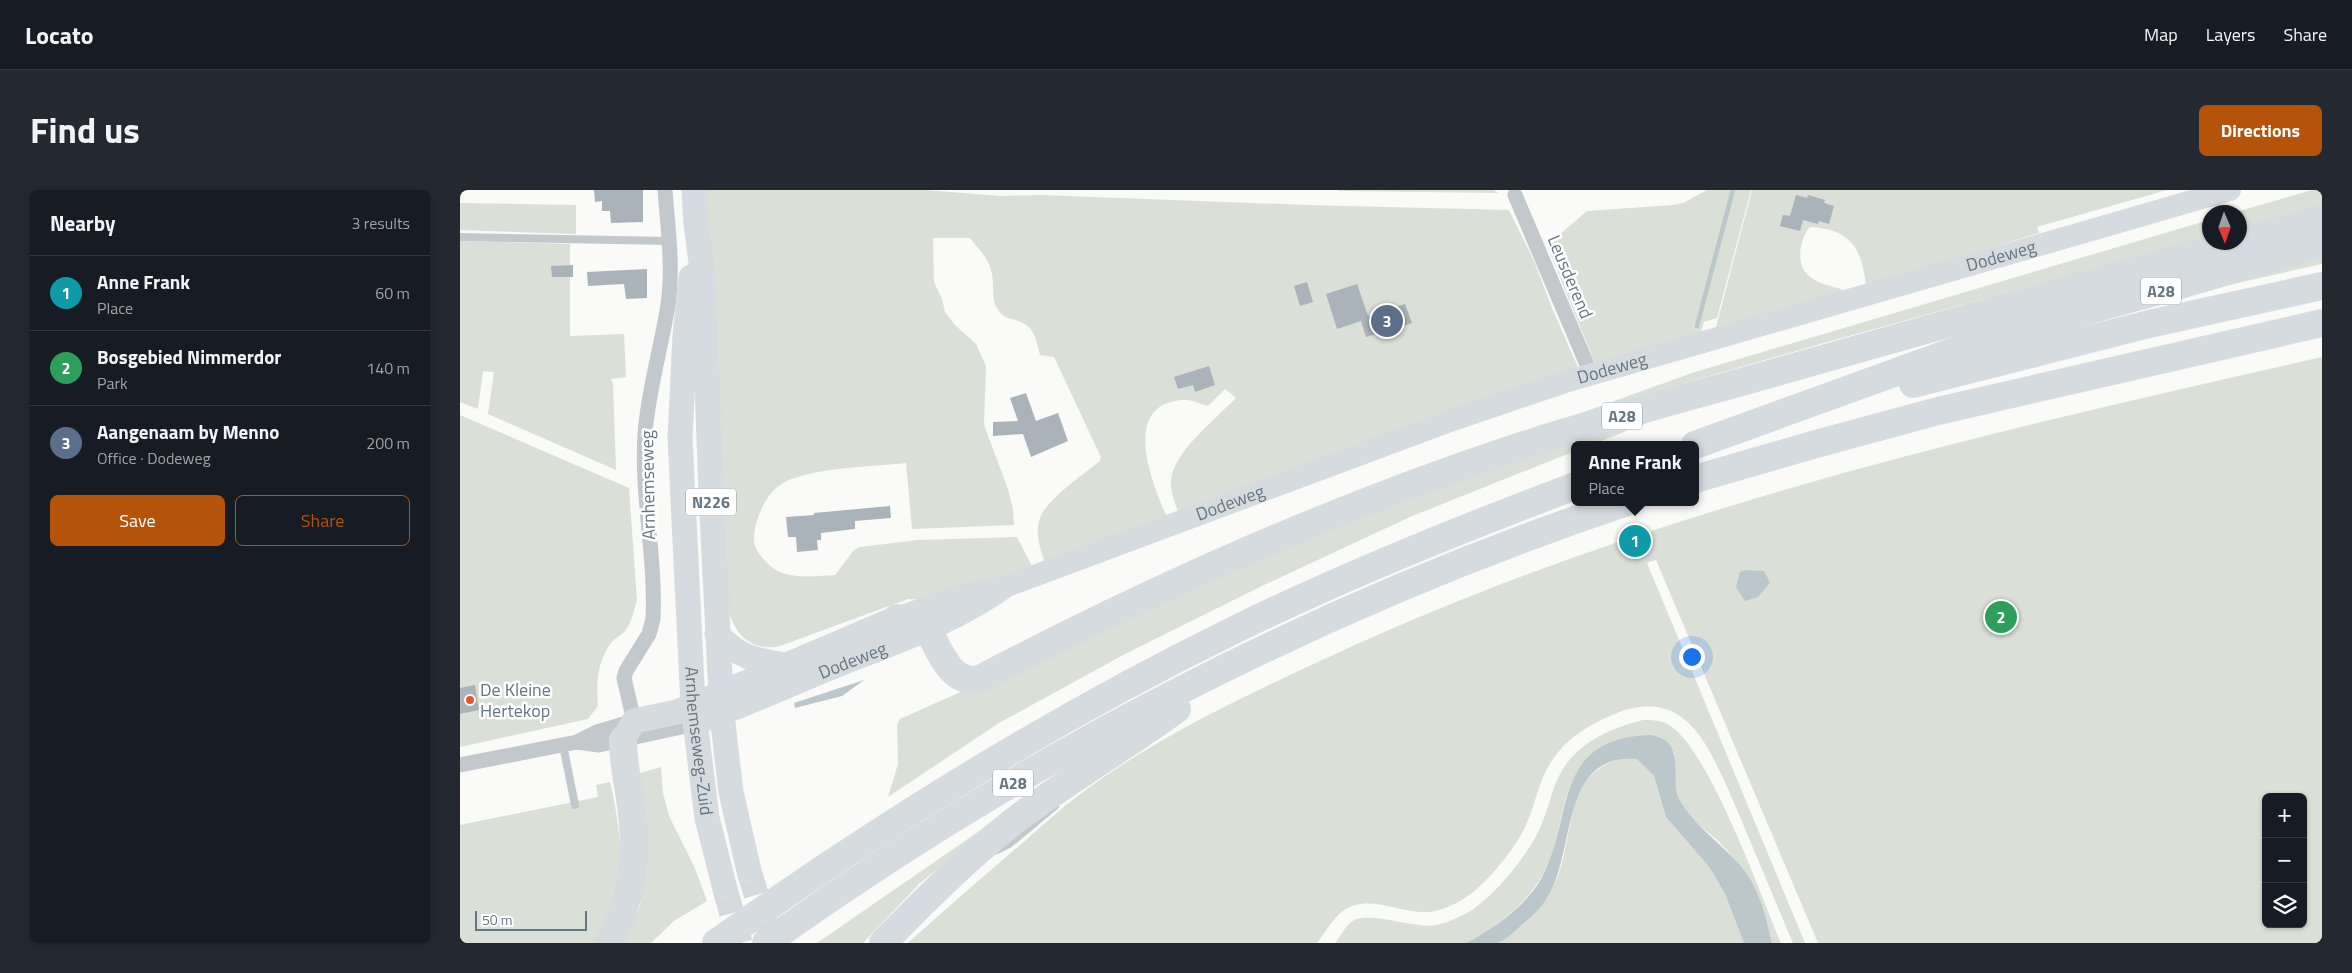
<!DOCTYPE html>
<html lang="en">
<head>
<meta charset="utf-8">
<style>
  body { margin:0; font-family:"Titillium Web",sans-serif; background:#242831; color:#f1f3f6 }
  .controls { position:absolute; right:15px; bottom:15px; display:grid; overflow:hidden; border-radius:8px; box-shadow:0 1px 4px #0004 }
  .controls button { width:45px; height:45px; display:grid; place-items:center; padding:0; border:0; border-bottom:1px solid #363941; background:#171b24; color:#f1f3f6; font:25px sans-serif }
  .compass { position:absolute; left:1742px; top:15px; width:45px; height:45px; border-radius:50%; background:#171b24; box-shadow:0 1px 4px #0004; rotate:178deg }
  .scale { position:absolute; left:15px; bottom:12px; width:112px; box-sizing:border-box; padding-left:5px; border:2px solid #657683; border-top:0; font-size:14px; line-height:18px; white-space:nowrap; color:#657683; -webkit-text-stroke:4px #fff; paint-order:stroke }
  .you { position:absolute; left:1231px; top:466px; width:18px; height:18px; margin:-12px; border:4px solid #fff; border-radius:50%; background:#1a73e8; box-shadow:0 0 0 8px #1a73e833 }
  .badge { display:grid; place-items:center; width:32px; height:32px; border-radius:50%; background:#b45309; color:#fff; font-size:16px; font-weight:700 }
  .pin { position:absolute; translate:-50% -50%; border:2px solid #fff; box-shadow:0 1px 5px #0006 }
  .popup { position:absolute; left:1111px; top:251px; width:128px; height:65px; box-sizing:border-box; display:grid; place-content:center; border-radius:8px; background:#171b24; filter:drop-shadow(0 1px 4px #0005); font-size:16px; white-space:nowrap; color:#9ea1a6 }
  .popup b { font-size:19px; color:#f1f3f6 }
  .popup::after { content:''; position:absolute; left:50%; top:100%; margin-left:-10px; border:10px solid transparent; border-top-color:#171b24 }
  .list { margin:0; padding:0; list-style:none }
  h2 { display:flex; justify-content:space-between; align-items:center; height:65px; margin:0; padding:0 20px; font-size:21px }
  h2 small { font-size:16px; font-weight:400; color:#9ea1a6 }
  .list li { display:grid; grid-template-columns:32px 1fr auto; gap:15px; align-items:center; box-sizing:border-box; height:75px; padding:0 20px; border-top:1px solid #363941 }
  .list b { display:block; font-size:19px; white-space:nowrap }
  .list p { margin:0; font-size:16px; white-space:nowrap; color:#9ea1a6 }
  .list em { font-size:16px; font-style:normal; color:#9ea1a6 }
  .actions { display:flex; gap:10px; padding:15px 20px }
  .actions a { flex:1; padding:11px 0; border:1px solid #b45309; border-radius:8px; text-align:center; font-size:18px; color:#b45309 }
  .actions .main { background:#b45309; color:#fff }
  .icon { flex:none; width:28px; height:28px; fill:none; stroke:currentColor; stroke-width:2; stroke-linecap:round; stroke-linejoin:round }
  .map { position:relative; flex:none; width:1862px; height:753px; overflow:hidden; border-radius:8px }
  header { display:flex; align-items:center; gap:30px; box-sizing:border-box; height:70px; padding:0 25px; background:#171b24; border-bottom:1px solid #363941 }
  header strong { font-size:24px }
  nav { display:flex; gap:28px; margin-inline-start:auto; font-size:18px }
  .intro { display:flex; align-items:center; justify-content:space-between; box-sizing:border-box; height:120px; padding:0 30px }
  h1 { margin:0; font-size:35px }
  .button { padding:12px 22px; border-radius:8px; background:#b45309; color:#fff; font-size:18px; font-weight:700 }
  main { display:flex; gap:30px; padding:0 30px }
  aside { flex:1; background:#171b24; border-radius:8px; box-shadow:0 1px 4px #0004 }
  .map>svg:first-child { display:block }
</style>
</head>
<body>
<header>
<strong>Locato</strong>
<nav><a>Map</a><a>Layers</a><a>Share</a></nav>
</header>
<div class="intro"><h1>Find us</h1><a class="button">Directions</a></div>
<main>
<aside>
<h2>Nearby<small>3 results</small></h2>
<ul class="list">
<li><span class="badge" style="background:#0f9aa8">1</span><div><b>Anne Frank</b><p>Place</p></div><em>60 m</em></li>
<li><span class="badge" style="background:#2e9e5b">2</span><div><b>Bosgebied Nimmerdor</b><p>Park</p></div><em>140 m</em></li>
<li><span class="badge" style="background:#5c6f8a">3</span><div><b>Aangenaam by Menno</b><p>Office · Dodeweg</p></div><em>200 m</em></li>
</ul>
<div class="actions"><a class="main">Save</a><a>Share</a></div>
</aside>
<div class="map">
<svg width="1862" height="753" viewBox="0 0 1862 753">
  <rect width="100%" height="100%" fill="#fafaf8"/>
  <g fill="#dadfd7" fill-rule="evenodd">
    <path d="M241 0H465L540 6 580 5 847 15 1049 20 1074 71 1092 118 1121 184 720 328C717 317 711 305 711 294 709 265 757 228 776 208L765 199 748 216C739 214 732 209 722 210 658 215 694 298 709 332L587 377C581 362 574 344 580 328 587 309 624 284 640 271L641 267 594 167 580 165C575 144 574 135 552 129 547 128 542 126 539 121 530 111 535 92 531 80 528 67 517 58 510 48H473L474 92 482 109 485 122 495 135 516 154 526 176 524 235 548 299 553 319 554 335 452 339 446 273C412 277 347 277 320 295 305 304 290 339 295 356 298 365 310 377 318 381 333 389 358 386 375 385L394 360 400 357 458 350 557 347 571 374V383L469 410 448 409 320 456C288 463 272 440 266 412Z"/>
    <polygon points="878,0 1034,0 1038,3 879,1"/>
    <polygon points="1247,0 1291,0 1257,128 1244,132 1240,145 1137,178 1088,58 1092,51 1127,21 1213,15 1223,13"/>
    <path d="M1292 0H1707L1577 37 1579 43 1406 96C1402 59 1391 39 1350 37 1340 48 1335 74 1348 85 1356 93 1370 96 1381 99L1385 106 1255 141Z"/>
    <polygon points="1852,0 1862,0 1862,15 1780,38 1780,22 1776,22"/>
    <polygon points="0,13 116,15 116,44 0,40"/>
    <polygon points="1749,30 1749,47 1367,152 1118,224 1235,182"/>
    <polygon points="0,51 110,54 110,146 164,144 166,187 151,189 153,194 156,280 28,224 34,182 23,181 18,219 0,212"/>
    <polygon points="1862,65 1862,74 1640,124"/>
    <path d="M1862 167V753H1358L1196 370 1187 373 1345 753H1333C1316 713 1300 674 1283 634 1271 606 1259 575 1242 549 1236 540 1225 528 1215 523 1197 513 1175 516 1157 523 1132 533 1109 546 1093 569 1079 588 1076 613 1066 635 1058 654 1036 681 1021 695 1009 707 992 717 975 721 948 728 908 701 883 721 874 727 864 744 857 753H448C487 718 526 684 566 650 583 635 600 619 619 605 696 547 784 506 871 466 1185 320 1526 243 1862 167ZM1806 607H1843V734H1806Z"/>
    <polygon points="1212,223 1131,255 1115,255 1115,261 950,327 802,396 665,464 539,533 428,607 438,574 437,535 440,529 929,310"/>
    <path d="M0 225 169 298 177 410C174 420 172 431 166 440 162 445 155 448 151 453 137 472 136 494 138 516L128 529 0 557Z"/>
    <path d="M1183 530C1192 530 1201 530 1209 535 1249 559 1301 706 1321 753H1312C1301 707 1291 684 1257 650 1244 638 1227 628 1220 612 1213 597 1215 578 1214 562L1129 566C1104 595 1104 622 1094 657 1082 702 1046 732 1006 753H875C880 747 885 737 891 732 907 719 956 740 977 735 989 732 1002 726 1012 720 1035 705 1067 666 1078 642 1087 625 1090 605 1098 588 1114 554 1148 539 1183 530Z"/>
    <path d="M1166 568H1177L1194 586 1206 627 1250 678 1265 704 1284 753H1037C1058 741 1079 723 1091 701 1118 655 1098 580 1166 568Z"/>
    <polygon points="201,577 203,603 209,626 234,676 247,711 214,731 191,753 164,753 180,715 184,687 173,585"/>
    <path d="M150 592C157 621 166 675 157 703 151 720 143 737 136 753H0V635L138 607 136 595Z"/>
    <polygon points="557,615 460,693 403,753 357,753"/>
  </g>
  <g fill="#bbc7cb">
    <polygon points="1286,380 1304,381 1310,393 1298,407 1285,411 1276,397 1280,382"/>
    <polygon points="404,490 382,506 335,518 334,513"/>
    <path d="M1190 545C1221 549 1214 575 1216 599 1219 625 1266 656 1283 679 1300 700 1306 728 1312 753H1284L1265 704 1250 678 1206 627 1194 586 1177 569C1102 563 1115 655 1091 701 1084 715 1074 725 1062 735 1055 741 1045 751 1037 753 1028 753 1016 753 1006 753 1034 738 1065 717 1081 689 1115 628 1090 549 1190 545Z"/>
  </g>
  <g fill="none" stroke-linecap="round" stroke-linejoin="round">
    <polyline stroke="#bbc7cb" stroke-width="4.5" points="1237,136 1273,0"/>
  </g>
  <g fill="#aab3b9">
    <polygon points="134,0 183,0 183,32 151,33 150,21 142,21 142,11 135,12"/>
    <polygon points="1336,5 1347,8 1348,5 1365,10 1364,13 1374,16 1369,34 1359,31 1358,34 1343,30 1340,41 1320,36 1323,25 1330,26"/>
    <polygon points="113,75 113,87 92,87 91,76"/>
    <polygon points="187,79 187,108 166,109 164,94 128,96 127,82"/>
    <polygon points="847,92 853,112 840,116 834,96"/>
    <polygon points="897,94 908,126 945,114 952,133 906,147 901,131 877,139 866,104"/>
    <polygon points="749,176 755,195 735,202 733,195 718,199 714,187"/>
    <polygon points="566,203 576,231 598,223 608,251 571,267 563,244 533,246 533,232 558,231 550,208"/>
    <polygon points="430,316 431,328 395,331 395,339 361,343 361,350 357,350 358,360 337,362 336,347 328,347 326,327 354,325 354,323"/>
    <polygon points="15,495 19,520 0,524 0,498"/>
  </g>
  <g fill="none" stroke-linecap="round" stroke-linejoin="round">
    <g stroke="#d5d9db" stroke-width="25" stroke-dasharray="25 12" stroke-linecap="butt">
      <polyline points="289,681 307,739"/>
      <polyline points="265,699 280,753"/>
    </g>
    <g stroke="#c3c8cc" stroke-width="8">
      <polyline points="0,47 208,51"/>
      <polyline points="103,555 115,615"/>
      <polyline points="537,660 549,654 595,616"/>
    </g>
    <g stroke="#c3c8cc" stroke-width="15">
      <polyline points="1055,5 1131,184"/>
      <path d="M188 544 174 531 164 488 166 481 189 444 193 429C196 368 181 306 185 244 188 202 200 162 207 121 214 81 208 40 205 0"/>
      <polyline points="117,552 139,555 235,534"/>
      <polyline points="0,575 117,552 137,542 174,531"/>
    </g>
    <g stroke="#d6dbdf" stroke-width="22">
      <polyline points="437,428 500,405 534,398"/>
      <path id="s1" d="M235 534C283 518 329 496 376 477 434 454 496 433 547 396L990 231 1105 192 1770 0"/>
    </g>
    <g stroke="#d6dbdf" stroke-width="25">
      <polyline points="234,0 236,34 243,88 251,303 262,525 271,602 289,681"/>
      <path id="s2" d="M231 87 225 145 220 248 233 515 247 628 265 699"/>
      <path d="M257 444C279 468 295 470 325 475"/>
      <polyline points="163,550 174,531 217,522 437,428"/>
    </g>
    <g stroke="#d6dbdf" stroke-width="28">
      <polyline points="1780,52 1862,29"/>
      <polyline points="1453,194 1689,134 1862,96"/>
      <polyline points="1235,255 1539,145 1720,95 1862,53"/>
      <polyline points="1235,289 1356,254 1478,221 1862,133"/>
      <path d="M437 428 466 437C479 457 489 496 520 489 692 399 870 319 1055 258 1150 227 1248 202 1345 174 1489 134 1633 93 1777 52"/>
      <path d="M149 753C173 709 178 664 171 615 168 593 163 572 163 550"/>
      <path d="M256 753C420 636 591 530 772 441 884 386 999 340 1115 296"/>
      <path d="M306 753C569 565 860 415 1167 312"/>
      <path d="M423 753C465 710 507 668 554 631 606 591 664 558 717 519"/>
    </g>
  </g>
  <circle fill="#e4572e" stroke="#fff" stroke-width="2" cx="10" cy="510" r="5"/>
  <g text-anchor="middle" stroke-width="5" stroke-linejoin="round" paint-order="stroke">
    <g fill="#fff" stroke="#939fa8" stroke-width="1">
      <rect x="1681" y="87.5" width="40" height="27" rx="4"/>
      <rect x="1142" y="212.5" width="40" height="27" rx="4"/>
      <rect x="226" y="298.5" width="50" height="27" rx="4"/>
      <rect x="533" y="579.5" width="40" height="27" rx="4"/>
    </g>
    <g font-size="16" font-weight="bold" fill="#657683">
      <text x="1701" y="107">A28</text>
      <text x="1162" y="232">A28</text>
      <text x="251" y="318">N226</text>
      <text x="553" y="599">A28</text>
    </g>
    <g font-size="18" fill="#657683" stroke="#fff">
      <text dy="6" stroke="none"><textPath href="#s1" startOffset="1390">Dodeweg</textPath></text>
      <text transform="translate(1110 87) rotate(67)" y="6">Leusderend</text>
      <text dy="6" stroke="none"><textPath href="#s1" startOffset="985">Dodeweg</textPath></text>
      <text transform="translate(188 295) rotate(-91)" y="6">Arnhemseweg</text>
      <text dy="6" stroke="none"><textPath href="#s1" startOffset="580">Dodeweg</textPath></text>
      <text dy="6" stroke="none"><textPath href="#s1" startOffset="170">Dodeweg</textPath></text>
      <text dy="6" stroke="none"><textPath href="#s2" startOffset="465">Arnhemseweg-Zuid</textPath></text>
    </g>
    <g font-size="18" fill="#657683" stroke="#fff" text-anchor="start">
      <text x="20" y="506">De Kleine<tspan x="20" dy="21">Hertekop</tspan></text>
    </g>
  </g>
</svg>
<div class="controls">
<button>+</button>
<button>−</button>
<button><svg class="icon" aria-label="layers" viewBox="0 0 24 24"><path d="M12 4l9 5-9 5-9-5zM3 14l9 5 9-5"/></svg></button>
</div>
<svg class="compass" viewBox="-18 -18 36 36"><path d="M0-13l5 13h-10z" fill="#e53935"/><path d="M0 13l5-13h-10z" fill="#9ea1a6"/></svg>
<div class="scale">50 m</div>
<div class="you"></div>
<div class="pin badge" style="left:1175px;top:351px;background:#0f9aa8">1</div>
<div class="popup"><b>Anne Frank</b>Place</div>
<div class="pin badge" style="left:1541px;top:427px;background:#2e9e5b">2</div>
<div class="pin badge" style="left:927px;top:131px;background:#5c6f8a">3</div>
</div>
</main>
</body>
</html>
